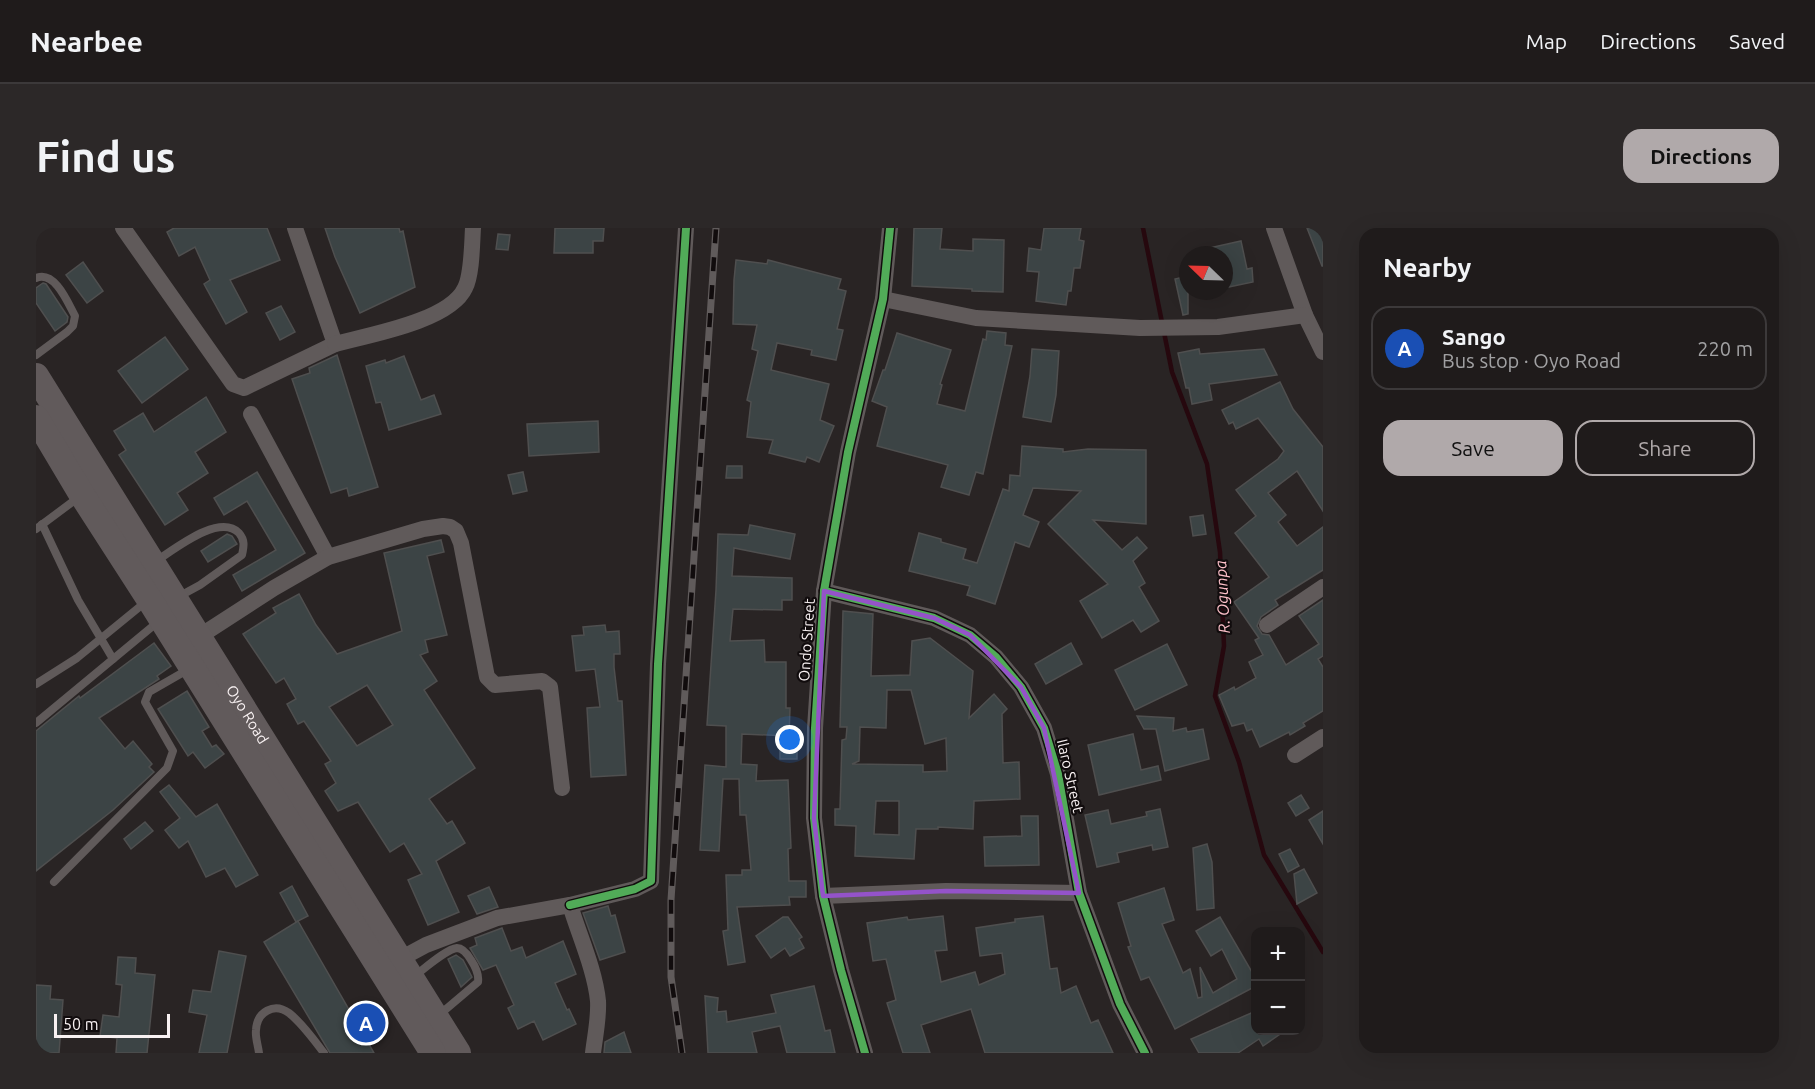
<!DOCTYPE html>
<html lang="en">
<head>
<meta charset="utf-8">
<style>
  body { margin:0; font-family:Ubuntu,sans-serif; background:#2c2828; color:#f1f3f6 }
  .controls { position:absolute; right:18px; bottom:18px; display:grid; overflow:hidden; border-radius:12px; box-shadow:0 6px 24px #0002 }
  .controls button { width:54px; height:54px; display:grid; place-items:center; padding:0; border:0; border-bottom:2px solid #3c393a; background:#1f1b1b; color:#f1f3f6; font:30px sans-serif }
  .compass { position:absolute; left:1143px; top:18px; width:54px; height:54px; border-radius:50%; background:#1f1b1b; box-shadow:0 6px 24px #0002; rotate:293deg }
  .scale { position:absolute; left:18px; bottom:15px; width:116px; box-sizing:border-box; padding-left:6px; border:3px solid #f8f1f2; border-top:0; font-size:16px; line-height:21px; white-space:nowrap; color:#f8f1f2; -webkit-text-stroke:4px #110c0d; paint-order:stroke }
  .you { position:absolute; left:754px; top:512px; width:21px; height:21px; margin:-15px; border:4px solid #fff; border-radius:50%; background:#1a73e8; box-shadow:0 0 0 9px #1a73e833 }
  .badge { display:grid; place-items:center; width:39px; height:39px; border-radius:50%; background:#b0a9aa; color:#fff; font-size:20px; font-weight:700 }
  .pin { position:absolute; translate:-50% -50%; border:3px solid #fff; box-shadow:0 2px 6px #0006 }
  .list { margin:0; padding:0; list-style:none }
  h2 { display:flex; justify-content:space-between; align-items:center; height:78px; margin:0; padding:0 24px; font-size:26px }
  h2 small { font-size:20px; font-weight:400; color:#a1a1a3 }
  .list li { display:grid; grid-template-columns:39px 1fr auto; gap:18px; align-items:center; box-sizing:border-box; height:84px; margin:0 12px 12px; padding:0 12px; border:2px solid #3c393a; border-radius:18px }
  .list b { display:block; font-size:22px; white-space:nowrap }
  .list p { margin:0; font-size:20px; white-space:nowrap; color:#a1a1a3 }
  .list em { font-size:20px; font-style:normal; color:#a1a1a3 }
  .actions { display:flex; gap:12px; padding:18px 24px }
  .actions a { flex:1; padding:14px 0; border:2px solid #b0a9aa; border-radius:18px; text-align:center; font-size:21px; color:#b0a9aa }
  .actions .main { background:#b0a9aa; color:#111 }
  .map { position:relative; flex:none; width:1287px; height:825px; overflow:hidden; border-radius:18px }
  header { display:flex; align-items:center; gap:36px; box-sizing:border-box; height:84px; padding:0 30px; background:#1f1b1b; border-bottom:2px solid #3c393a }
  header strong { font-size:28px }
  nav { display:flex; gap:33px; margin-inline-start:auto; font-size:21px }
  .intro { display:flex; align-items:center; justify-content:space-between; box-sizing:border-box; height:144px; padding:0 36px }
  h1 { margin:0; font-size:42px }
  .button { padding:15px 27px; border-radius:18px; background:#b0a9aa; color:#111; font-size:21px; font-weight:700 }
  main { display:flex; gap:36px; padding:0 36px }
  aside { flex:1; background:#1f1b1b; border-radius:18px; box-shadow:0 6px 24px #0002 }
  .map>svg:first-child { display:block }
</style>
</head>
<body>
<header>
<strong>Nearbee</strong>
<nav><a>Map</a><a>Directions</a><a>Saved</a></nav>
</header>
<div class="intro"><h1>Find us</h1><a class="button">Directions</a></div>
<main>
<div class="map">
<svg width="1287" height="825" viewBox="0 0 1287 825">
  <rect width="100%" height="100%" fill="#292424"/>
  <g fill="none" stroke-linecap="round" stroke-linejoin="round">
    <polyline stroke="#26080e" stroke-width="4.5" points="1107,0 1136,144 1171,236 1184,324 1188,418 1179,468 1203,534 1228,627 1287,724"/>
  </g>
  <g fill="#3c4445" stroke="#4f4f4f" stroke-width="1.5" fill-rule="evenodd">
    <polygon points="138,0 231,0 244,32 194,52 211,84 190,96 168,56 174,52 159,19 143,28 131,4"/>
    <polygon points="289,0 363,0 364,4 367,3 379,59 324,85 299,29"/>
    <polygon points="519,0 568,0 567,13 557,13 557,25 518,25"/>
    <polygon points="878,0 906,0 904,21 937,23 937,11 968,12 967,64 936,63 936,61 876,58"/>
    <polygon points="1008,0 1045,0 1043,12 1048,13 1044,40 1038,40 1035,63 1032,63 1030,77 1000,73 1003,44 991,43 993,20 1005,22"/>
    <polygon points="1271,0 1287,0 1287,38 1286,38"/>
    <polygon points="462,6 474,7 472,22 460,21"/>
    <polygon points="1205,13 1211,41 1216,40 1217,54 1188,60 1188,27 1164,27 1164,22"/>
    <polygon points="700,32 731,36 732,32 805,51 802,61 810,63 801,101 807,102 800,132 775,127 776,122 741,115 735,142 793,156 784,192 798,198 783,234 771,229 769,234 733,225 737,212 711,209 715,174 711,172 722,123 716,121 721,97 697,96 698,52"/>
    <polygon points="47,34 67,63 51,75 30,47"/>
    <polygon points="1152,48 1152,86 1147,87 1139,51"/>
    <polygon points="7,55 10,56 32,89 31,94 19,103 0,75 0,60"/>
    <polygon points="245,78 259,104 244,112 230,85"/>
    <polygon points="951,103 970,105 969,117 976,118 947,246 940,244 933,267 905,259 912,237 841,218 851,179 836,173 847,142 849,142 861,105 915,122 904,156 906,157 901,176 929,183 947,111 950,112"/>
    <polygon points="129,109 152,141 106,175 82,143"/>
    <polygon points="996,121 1023,123 1020,167 1015,194 987,189 994,148"/>
    <polygon points="1163,121 1164,126 1228,121 1241,147 1173,156 1176,172 1156,176 1153,160 1150,160 1142,125"/>
    <polygon points="301,127 342,259 313,268 311,260 295,265 256,151 274,145 273,140"/>
    <polygon points="368,128 385,172 398,167 405,186 353,202 345,174 340,175 330,138 349,132 350,135"/>
    <polygon points="1244,154 1257,181 1287,219 1287,283 1261,243 1232,265 1250,287 1242,294 1261,318 1287,299 1287,342 1239,372 1242,377 1225,389 1221,398 1226,406 1233,407 1250,437 1283,416 1263,388 1287,372 1287,428 1282,431 1287,439 1287,483 1267,495 1269,498 1254,507 1253,504 1224,519 1216,501 1211,503 1208,495 1196,498 1183,467 1198,459 1199,462 1220,450 1213,434 1227,427 1219,412 1223,410 1198,374 1233,349 1199,305 1220,288 1200,262 1242,231 1248,223 1222,190 1200,201 1197,194 1193,196 1186,182"/>
    <polygon points="170,169 190,204 159,224 172,245 141,265 152,282 129,297 83,227 90,222 78,203 107,185 118,204"/>
    <polygon points="562,193 563,224 493,228 491,196"/>
    <polygon points="986,218 1027,221 1027,224 1052,221 1110,222 1110,296 1057,292 1086,322 1101,309 1111,320 1097,333 1109,355 1103,359 1123,393 1105,404 1097,392 1066,410 1044,373 1072,356 1012,296 1045,263 997,260 987,287 1003,294 993,319 979,314 959,376 931,367 934,358 873,343 883,305 905,311 905,314 930,321 927,331 941,335 967,261 973,263 974,247 984,248"/>
    <polygon points="691,238 706,238 706,250 690,250"/>
    <polygon points="221,244 269,325 206,363 197,347 240,322 211,273 188,287 178,270"/>
    <polygon points="487,244 491,263 477,266 472,247"/>
    <polygon points="1167,287 1170,306 1157,308 1154,289"/>
    <polygon points="714,297 759,306 754,331 698,320 696,348 756,350 756,372 746,372 746,382 697,381 694,413 728,412 729,434 750,434 750,480 754,480 753,508 706,506 705,536 721,537 720,553 752,552 755,620 752,621 753,653 770,653 770,669 753,669 754,677 701,679 709,734 692,737 687,703 692,702 690,647 706,647 706,642 715,642 710,587 704,587 703,551 687,551 683,623 664,622 669,537 690,539 690,498 671,497 680,362 682,306 712,307"/>
    <polygon points="191,306 196,308 201,316 172,334 165,323"/>
    <path d="M405 312 408 324 391 328 411 407 389 412 392 424 384 427 401 453 388 462 439 540 393 571 411 596 416 593 429 615 400 633 423 684 392 697 372 652 386 646 368 615 354 624 322 574 302 583 289 563 300 555 289 536 295 533 268 493 262 496 251 476 260 471 248 450 240 455 207 406 240 385 237 380 263 366 280 397 301 426 366 403 348 325ZM331 457 357 497 321 518 293 479Z"/>
    <path d="M807 383 837 386 835 448 874 447 876 413 894 410 937 443 933 490 958 466 971 481 966 486 967 535 983 534 984 571 938 573 937 601 902 599V601H880L878 631 819 628 820 598 799 597V581H804L806 512 810 511 811 499H804ZM851 462H875L889 516 910 510 911 543 887 544V537L816 536 823 533 824 499 850 500ZM840 573H863V607L838 606Z"/>
    <polygon points="569,397 570,404 583,403 584,426 578,426 578,439 582,473 586,473 590,547 555,549 551,480 564,479 559,441 540,443 536,408 548,407 547,399"/>
    <polygon points="118,415 135,438 121,448 123,451 63,490 89,521 97,513 116,536 113,539 118,544 77,582 0,643 0,503 43,468 44,470"/>
    <polygon points="1035,415 1046,436 1010,456 999,436"/>
    <polygon points="1131,416 1151,457 1099,482 1079,442"/>
    <polygon points="151,463 173,499 166,503 176,519 180,517 188,526 169,540 157,524 152,528 122,481"/>
    <polygon points="1101,488 1138,490 1137,503 1150,500 1151,504 1167,501 1173,531 1129,543 1120,501 1108,501"/>
    <polygon points="1097,506 1105,542 1122,538 1125,552 1063,567 1052,517"/>
    <rect x="744" y="519" width="17" height="12"/>
    <polygon points="133,557 160,589 181,576 222,647 200,659 189,640 170,649 152,613 143,620 129,602 144,590 124,564"/>
    <polygon points="1265,567 1273,580 1260,588 1252,575"/>
    <polygon points="1124,581 1132,619 1117,622 1116,617 1081,625 1083,634 1061,639 1049,587 1072,582 1075,596 1111,588 1110,584"/>
    <polygon points="1287,583 1287,616 1273,592"/>
    <polygon points="985,588 1002,588 1003,637 949,638 948,609 986,608"/>
    <polygon points="109,594 117,603 95,621 88,611"/>
    <polygon points="1171,616 1176,634 1178,680 1161,682 1157,620"/>
    <polygon points="1254,621 1263,638 1252,644 1243,626"/>
    <polygon points="1268,641 1281,665 1261,676 1258,646"/>
    <polygon points="256,658 272,688 260,694 244,665"/>
    <polygon points="453,659 462,679 441,686 432,668"/>
    <polygon points="1128,660 1138,692 1126,696 1147,745 1154,741 1162,770 1166,769 1164,739 1177,765 1201,751 1186,721 1175,728 1160,703 1184,689 1220,751 1220,758 1139,801 1113,749 1105,752 1092,719 1095,718 1082,675"/>
    <polygon points="572,678 575,688 579,687 589,724 564,732 547,685"/>
    <polygon points="907,688 911,722 899,723 905,754 939,744 943,757 969,746 966,725 944,728 940,700 979,694 979,691 1007,688 1014,741 1021,740 1025,765 1040,758 1055,795 1062,792 1077,825 949,825 935,781 885,797 894,825 867,825 851,775 860,772 850,731 837,733 831,695 871,689 872,692"/>
    <polygon points="747,689 752,689 766,709 763,711 768,720 754,728 749,720 735,730 720,708"/>
    <polygon points="262,693 338,825 294,825 228,714"/>
    <polygon points="466,700 475,723 486,719 490,730 527,713 540,746 519,755 531,782 533,781 540,796 507,812 498,793 482,801 472,780 478,777 460,737 447,742 434,720 441,717 439,710"/>
    <polygon points="183,723 210,728 191,825 163,825 171,787 153,784 157,762 175,764"/>
    <polygon points="420,727 427,732 436,749 425,759 412,731"/>
    <polygon points="82,729 100,730 99,745 119,747 111,825 80,825 81,810 64,808 67,787 83,789 86,757 80,756"/>
    <polygon points="0,757 15,758 14,771 27,772 23,825 0,825"/>
    <polygon points="778,758 789,803 794,802 799,825 751,825 744,798 716,804 721,825 672,825 669,768 682,770 681,784 690,783 691,794 740,785 735,767"/>
    <polygon points="1220,783 1220,802 1250,802 1227,818 1223,811 1202,825 1163,825 1155,811"/>
    <polygon points="588,804 595,825 568,825 569,814"/>
  </g>
  <g fill="none" stroke-linecap="round" stroke-linejoin="round">
    <g stroke="#605a5a" stroke-width="8">
      <path d="M0 50C19 42 32 75 39 88L37 98 31 104 0 127"/>
      <polyline points="6,296 42,372 77,431"/>
      <polyline points="0,301 43,269"/>
      <path d="M120 333C139 321 183 285 203 305 209 312 208 318 206 327L164 357 142 369"/>
      <polyline points="0,456 41,430 112,372"/>
      <polyline points="0,495 123,393"/>
      <polyline points="18,654 131,540 137,523 109,474 113,464 153,441"/>
      <path d="M377 749C387 742 410 721 421 720 427 720 432 727 435 732 439 738 443 747 442 754L403 787"/>
      <path d="M223 825C222 817 219 809 220 802 221 784 238 774 253 785 266 795 278 812 288 825"/>
    </g>
    <g stroke="#605a5a" stroke-width="16">
      <polyline points="87,0 197,156 208,160 299,116 259,0"/>
      <polyline points="1238,0 1269,87 1287,124"/>
      <polyline points="847,71 940,90 1104,100 1182,99 1269,87"/>
      <path d="M299 116C333 107 414 93 429 60 436 47 436 15 437 0"/>
      <polyline points="215,186 292,329"/>
      <polyline points="788,363 898,390 934,407 960,429 985,459 1008,500 1022,546 1043,665 1084,776 1109,825"/>
      <polyline points="1231,397 1287,359"/>
      <polyline points="164,408 238,360 292,329 387,301 407,298 414,299 420,303 425,315 451,449 459,457 506,453 514,459 526,560"/>
      <polyline points="1259,527 1287,509"/>
      <polyline points="787,668 910,663 1043,665"/>
      <polyline points="534,677 599,661 615,653 622,436 650,0"/>
      <path d="M364 731 390 717 461 690 534 677C543 707 559 742 562 773 563 790 559 808 557 825"/>
      <polyline points="829,825 805,742 787,668 778,590 779,500 788,363 812,224 847,71 854,0"/>
    </g>
    <g stroke="#615a5b" stroke-width="26">
      <path id="s1" d="M0 148 422 825"/>
      <polyline points="0,190 46,267 113,371 397,825"/>
    </g>
    <g stroke="#605b5b" stroke-width="7">
      <polyline id="rail" points="646,825 635,749 635,672 680,0"/>
    </g>
    <use href="#rail" stroke="#110c0d" stroke-width="4.5" stroke-dasharray="14" stroke-linecap="butt"/>
    <g stroke="#110c0d" stroke-width="11">
      <g id="cycleway">
        <polyline points="788,363 898,390 934,407 960,429 985,459 1008,500 1022,546 1043,665 1084,776 1109,825"/>
        <polyline points="534,677 599,661 615,653 622,436 650,0"/>
        <polyline points="829,825 805,742 787,668 778,590 779,500 788,363 812,224 847,71 854,0"/>
      </g>
    </g>
    <use href="#cycleway" stroke="#51ab58" stroke-width="8"/>
  </g>
  <path fill="none" stroke="#9453c9" stroke-width="4.5" stroke-linejoin="round" d="M788 363 898 390 934 407 985 459 1008 500 1043 665 910 663 787 668 778 590Z"/>
  <g text-anchor="middle" stroke-width="4.5" stroke-linejoin="round" paint-order="stroke">
    <g font-size="15" fill="#f8f1f2" stroke="#110c0d">
      <text transform="translate(771 412) rotate(-86)" y="5">Ondo Street</text>
      <text dy="5" stroke="none"><textPath href="#s1" startOffset="399">Oyo Road</textPath></text>
      <text transform="translate(1034 548) rotate(77)" y="5">Ilaro Street</text>
    </g>
    <g font-size="16" font-style="italic" fill="#fdc0c9" stroke="#110c0d">
      <text transform="translate(1186 369) rotate(-93)" y="6">R. Ogunpa</text>
    </g>
  </g>
</svg>
<div class="controls">
<button>+</button>
<button>−</button>
</div>
<svg class="compass" viewBox="-18 -18 36 36"><path d="M0-13l5 13h-10z" fill="#e53935"/><path d="M0 13l5-13h-10z" fill="#a1a1a3"/></svg>
<div class="scale">50 m</div>
<div class="you"></div>
<div class="pin badge" style="left:330px;top:795px;background:#1a4fb4">A</div>
</div>
<aside>
<h2>Nearby<small></small></h2>
<ul class="list">
<li><span class="badge" style="background:#1a4fb4">A</span><div><b>Sango</b><p>Bus stop · Oyo Road</p></div><em>220 m</em></li>
</ul>
<div class="actions"><a class="main">Save</a><a>Share</a></div>
</aside>
</main>
</body>
</html>
